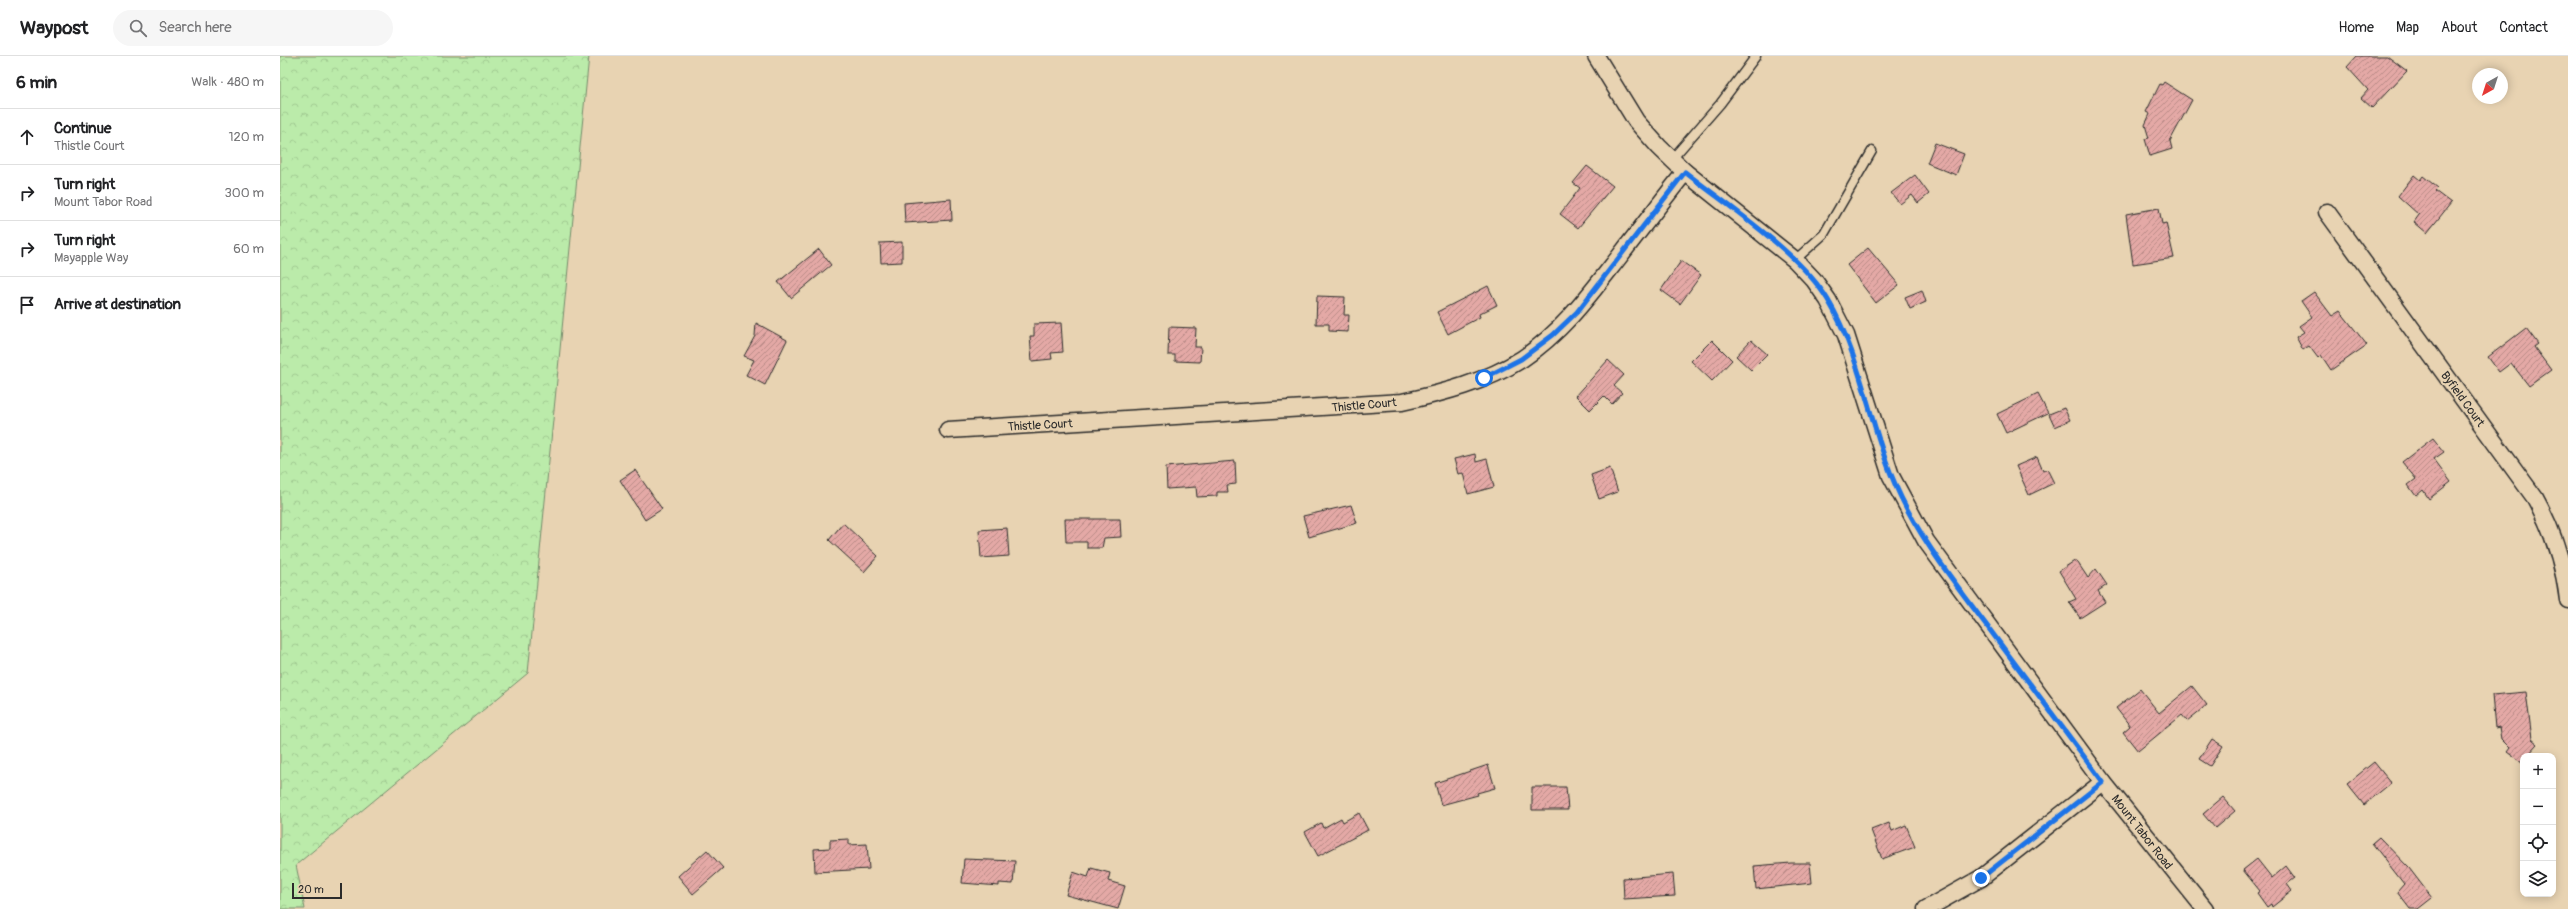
<!DOCTYPE html>
<html lang="en">
<head>
<meta charset="utf-8">
<style>
  body { margin:0; font-family:Pangolin,sans-serif; background:#f6f6f6; color:#202124 }
  .controls { position:absolute; right:12px; bottom:12px; display:grid; overflow:hidden; border-radius:8px; box-shadow:0 2px 10px #0003 }
  .controls button { width:36px; height:36px; display:grid; place-items:center; padding:0; border:0; border-bottom:1px solid #e0e0e0; background:#fff; color:#202124; font:20px sans-serif }
  .compass { position:absolute; left:2192px; top:12px; width:36px; height:36px; border-radius:50%; background:#fff; box-shadow:0 2px 10px #0003; rotate:219deg }
  .scale { position:absolute; left:12px; bottom:10px; width:50px; box-sizing:border-box; padding-left:4px; border:2px solid #2b2b2b; border-top:0; font-size:11px; line-height:14px; white-space:nowrap; color:#2b2b2b; -webkit-text-stroke:3px #e8d3b2; paint-order:stroke }
  .stop { position:absolute; width:12px; height:12px; margin:-9px; border:3px solid #1a73e8; border-radius:50%; background:#fff }
  .stop.end { background:#1a73e8; border-color:#fff; box-shadow:0 1px 4px #0008 }
  .list { margin:0; padding:0; list-style:none }
  h2 { display:flex; justify-content:space-between; align-items:center; height:52px; margin:0; padding:0 16px; font-size:17px }
  h2 small { font-size:13px; font-weight:400; color:#757577 }
  .list li { display:grid; grid-template-columns:26px 1fr auto; gap:12px; align-items:center; box-sizing:border-box; height:56px; padding:0 16px; border-top:1px solid #e0e0e0 }
  .list b { display:block; font-size:15px; white-space:nowrap }
  .list p { margin:0; font-size:13px; white-space:nowrap; color:#757577 }
  .list em { font-size:13px; font-style:normal; color:#757577 }
  .icon { flex:none; width:22px; height:22px; fill:none; stroke:currentColor; stroke-width:2; stroke-linecap:round; stroke-linejoin:round }
  .map { position:relative; flex:none; width:2288px; height:853px; overflow:hidden }
  header { display:flex; align-items:center; gap:24px; box-sizing:border-box; height:56px; padding:0 20px; background:#fff; border-bottom:1px solid #e0e0e0 }
  header strong { font-size:19px }
  nav { display:flex; gap:22px; margin-inline-start:auto; font-size:14px }
  .search { width:280px; height:36px; background:#f6f6f6; display:flex; align-items:center; gap:10px; box-sizing:border-box; padding:0 14px; border-radius:22px; color:#757577; font-size:15px }
  main { display:flex }
  aside { flex:1; background:#fff }
  .map>svg:first-child { display:block }
</style>
</head>
<body>
<header>
<strong>Waypost</strong>
<div class="search"><svg class="icon" aria-label="search" viewBox="0 0 24 24"><circle cx="10" cy="10" r="6"/><path d="M15 15l6 6"/></svg>Search here</div>
<nav><a>Home</a><a>Map</a><a>About</a><a>Contact</a></nav>
</header>
<main>
<aside>
<h2>6 min<small>Walk · 480 m</small></h2>
<ul class="list">
<li><svg class="icon" aria-label="ahead" viewBox="0 0 24 24"><path d="M12 20V5M6 11l6-6 6 6"/></svg><div><b>Continue</b><p>Thistle Court</p></div><em>120 m</em></li>
<li><svg class="icon" aria-label="right" viewBox="0 0 24 24"><path d="M7 20v-9h11M14 6l5 5-5 5"/></svg><div><b>Turn right</b><p>Mount Tabor Road</p></div><em>300 m</em></li>
<li><svg class="icon" aria-label="right" viewBox="0 0 24 24"><path d="M7 20v-9h11M14 6l5 5-5 5"/></svg><div><b>Turn right</b><p>Mayapple Way</p></div><em>60 m</em></li>
<li><svg class="icon" aria-label="arrive" viewBox="0 0 24 24"><path d="M6 21V4h12l-3 4 3 4H6"/></svg><div><b>Arrive at destination</b></div></li>
</ul>
</aside>
<div class="map">
<svg width="2288" height="853" viewBox="0 0 2288 853">
  <defs>
    <pattern id="forest-crowns" width="20" height="18" patternUnits="userSpaceOnUse"><rect width="20" height="18" fill="#bbebaa"/><path d="M2 6a3 3 0 1 1 6 0M12 15a3 3 0 1 1 6 0" fill="none" stroke="#a1ca92"/></pattern>
    <pattern id="building-hatch" width="6" height="6" patternUnits="userSpaceOnUse"><rect width="6" height="6" fill="#e4a9a6"/><path d="M-1 1l2-2M0 6l6-6M5 7l2-2" fill="none" stroke="#b98a87"/></pattern>
  </defs>
  <rect width="100%" height="100%" fill="#e8d3b2"/>
  <filter id="ink" filterUnits="userSpaceOnUse"><feTurbulence type="fractalNoise" baseFrequency=".025" numOctaves="2"/><feDisplacementMap in="SourceGraphic" scale="8" xChannelSelector="R" yChannelSelector="G"/><feConvolveMatrix kernelMatrix="1 2 1 2 8 2 1 2 1" color-interpolation-filters="sRGB"/></filter>
  <g filter="url(#ink)">
    <polygon fill="url(#forest-crowns)" stroke="#738b6a" points="0,0 309,0 248,617 16,809 25,853 0,853"/>
    <g fill="url(#building-hatch)" stroke="#2b2b2b">
      <polygon points="2077,0 2107,0 2127,15 2092,52 2081,42 2088,34 2067,11"/>
      <polygon points="1884,26 1912,44 1890,85 1892,93 1870,100 1865,83 1869,82 1865,69 1870,58 1866,56 1880,28 1882,29"/>
      <polygon points="1655,87 1684,98 1676,119 1647,107"/>
      <polygon points="1307,110 1333,130 1298,172 1280,158 1300,132 1293,127"/>
      <polygon points="1635,119 1649,138 1638,147 1632,139 1620,148 1611,137"/>
      <polygon points="2134,119 2140,124 2143,120 2158,132 2155,135 2171,147 2147,177 2134,166 2139,159 2118,140"/>
      <polygon points="671,143 672,164 625,167 624,147"/>
      <polygon points="1879,152 1882,168 1886,167 1894,202 1853,208 1846,158"/>
      <polygon points="622,186 622,206 601,207 600,187"/>
      <polygon points="1588,192 1619,229 1596,247 1567,209"/>
      <polygon points="539,193 551,209 511,242 498,226"/>
      <polygon points="1401,205 1421,219 1400,248 1381,234"/>
      <polygon points="1208,230 1217,249 1199,258 1200,261 1168,278 1157,256"/>
      <polygon points="1642,234 1646,246 1630,253 1625,241"/>
      <polygon points="2034,236 2052,260 2060,255 2087,289 2051,314 2041,299 2038,302 2029,290 2023,294 2016,281 2024,276 2019,270 2032,261 2021,245"/>
      <polygon points="1037,240 1065,241 1064,259 1069,259 1068,276 1049,275 1049,268 1036,268"/>
      <polygon points="476,267 507,284 485,329 466,319 474,304 464,300 475,280"/>
      <polygon points="781,267 783,296 771,297 772,303 752,305 750,280 754,280 754,268"/>
      <polygon points="889,271 916,272 915,291 921,291 920,306 895,305 895,299 888,299"/>
      <polygon points="2246,272 2258,288 2254,291 2271,314 2249,330 2231,307 2219,316 2208,301"/>
      <polygon points="1432,284 1452,304 1432,325 1411,305"/>
      <polygon points="1471,284 1487,298 1471,314 1456,300"/>
      <polygon points="1328,304 1344,319 1334,330 1342,337 1332,348 1324,340 1310,354 1296,340"/>
      <polygon points="1758,338 1768,357 1726,377 1717,358"/>
      <polygon points="1784,352 1790,364 1775,371 1769,358"/>
      <polygon points="2153,382 2164,396 2154,403 2171,426 2149,443 2143,434 2136,440 2128,429 2136,423 2122,406"/>
      <polygon points="1195,398 1196,406 1207,403 1214,431 1188,438 1183,417 1178,418 1174,403"/>
      <polygon points="1757,401 1763,415 1767,413 1774,427 1749,439 1736,410"/>
      <polygon points="955,405 956,428 947,429 948,436 937,436 937,440 917,441 916,431 887,433 886,411"/>
      <polygon points="1330,412 1338,436 1319,443 1311,419"/>
      <polygon points="355,414 382,453 365,464 340,424"/>
      <polygon points="1071,449 1077,467 1029,481 1023,460"/>
      <polygon points="785,463 840,463 841,481 824,482 822,492 807,492 807,486 786,486"/>
      <polygon points="563,467 598,500 584,516 549,484"/>
      <polygon points="727,472 729,500 701,502 699,474"/>
      <polygon points="1796,504 1808,522 1816,513 1827,529 1818,535 1825,546 1800,562 1789,546 1796,543 1779,515"/>
      <polygon points="1912,630 1927,649 1907,665 1902,659 1858,695 1843,676 1850,670 1836,652 1860,633 1879,657"/>
      <polygon points="2246,636 2252,683 2258,688 2247,700 2243,700 2242,707 2227,696 2230,692 2221,683 2219,671 2215,672 2212,639"/>
      <polygon points="1932,683 1943,690 1930,710 1919,703"/>
      <polygon points="2094,706 2111,727 2084,749 2067,728"/>
      <polygon points="1208,709 1215,732 1197,737 1198,739 1161,749 1155,727"/>
      <polygon points="1252,731 1286,731 1288,754 1252,754"/>
      <polygon points="1943,741 1955,755 1935,772 1923,758"/>
      <polygon points="1079,757 1088,774 1038,800 1025,776 1041,767 1043,772 1061,762 1063,766"/>
      <polygon points="1609,767 1612,775 1626,769 1635,791 1602,803 1591,774"/>
      <polygon points="2099,781 2129,812 2152,842 2138,853 2130,853 2117,836 2124,828 2092,787"/>
      <polygon points="569,783 569,789 587,788 589,813 535,816 534,793 550,792 550,784"/>
      <polygon points="427,794 443,812 413,838 398,820"/>
      <polygon points="684,803 735,805 733,828 719,827 719,830 682,827"/>
      <polygon points="1977,803 1992,822 2006,810 2015,822 2007,828 2012,835 1992,851 1991,848 1987,851 1977,837 1980,835 1963,814"/>
      <polygon points="1511,807 1530,807 1532,827 1476,833 1474,810"/>
      <polygon points="811,812 830,817 828,825 845,830 838,853 786,839 793,816 808,821"/>
      <polygon points="1393,818 1395,840 1344,843 1343,822"/>
    </g>
    <g fill="none" stroke-linecap="round" stroke-linejoin="round">
      <g stroke="#2b2b2b" stroke-width="11">
        <g id="lane">
          <polyline points="1392,103 1440,48 1476,0"/>
          <polyline points="1515,204 1544,178 1592,95"/>
        </g>
      </g>
      <g stroke="#2b2b2b" stroke-width="19">
        <g id="street">
          <polyline points="1316,0 1356,65 1379,91 1405,116 1515,204 1534,224 1548,244 1566,279 1611,420 1646,485 1823,726 1925,853"/>
          <path d="M2047 156 2255 442C2273 475 2284 507 2288 544"/>
          <path d="M668 374 1122 346C1163 337 1206 326 1242 303 1281 277 1308 241 1336 205 1359 175 1382 145 1405 116"/>
          <polyline points="1646,853 1701,822 1823,726"/>
        </g>
      </g>
      <use href="#lane" stroke="#e8d3b2" stroke-width="8"/>
      <use href="#street" stroke="#e8d3b2" stroke-width="16"/>
    </g>
  </g>
  <g fill="none" stroke-linecap="round" stroke-linejoin="round" filter="url(#ink)">
    <path stroke="#1a73e8" stroke-width="5" d="M1204 322 1241 303 1273 279 1297 256 1405 116C1449 151 1520 197 1548 244 1585 306 1591 387 1627 453 1650 496 1681 535 1710 574 1748 625 1786 676 1823 726L1701 822"/>
  </g>
  <g text-anchor="middle" stroke-width="4" stroke-linejoin="round" paint-order="stroke">
    <g font-size="12" fill="#2b2b2b" stroke="#e8d3b2">
      <text transform="translate(2183 343) rotate(54)" y="4">Byfield Court</text>
      <text transform="translate(1084 349) rotate(-5)" y="4">Thistle Court</text>
      <text transform="translate(760 369) rotate(-3)" y="4">Thistle Court</text>
      <text transform="translate(1862 776) rotate(52)" y="4">Mount Tabor Road</text>
    </g>
  </g>
</svg>
<div class="controls">
<button>+</button>
<button>−</button>
<button><svg class="icon" aria-label="locate" viewBox="0 0 24 24"><circle cx="12" cy="12" r="6"/><path d="M12 2v4M12 18v4M2 12h4M18 12h4"/></svg></button>
<button><svg class="icon" aria-label="layers" viewBox="0 0 24 24"><path d="M12 4l9 5-9 5-9-5zM3 14l9 5 9-5"/></svg></button>
</div>
<svg class="compass" viewBox="-18 -18 36 36"><path d="M0-13l5 13h-10z" fill="#e53935"/><path d="M0 13l5-13h-10z" fill="#757577"/></svg>
<div class="scale">20 m</div>
<div class="stop" style="left:1204px;top:322px"></div>
<div class="stop end" style="left:1701px;top:822px"></div>
</div>
</main>
</body>
</html>
